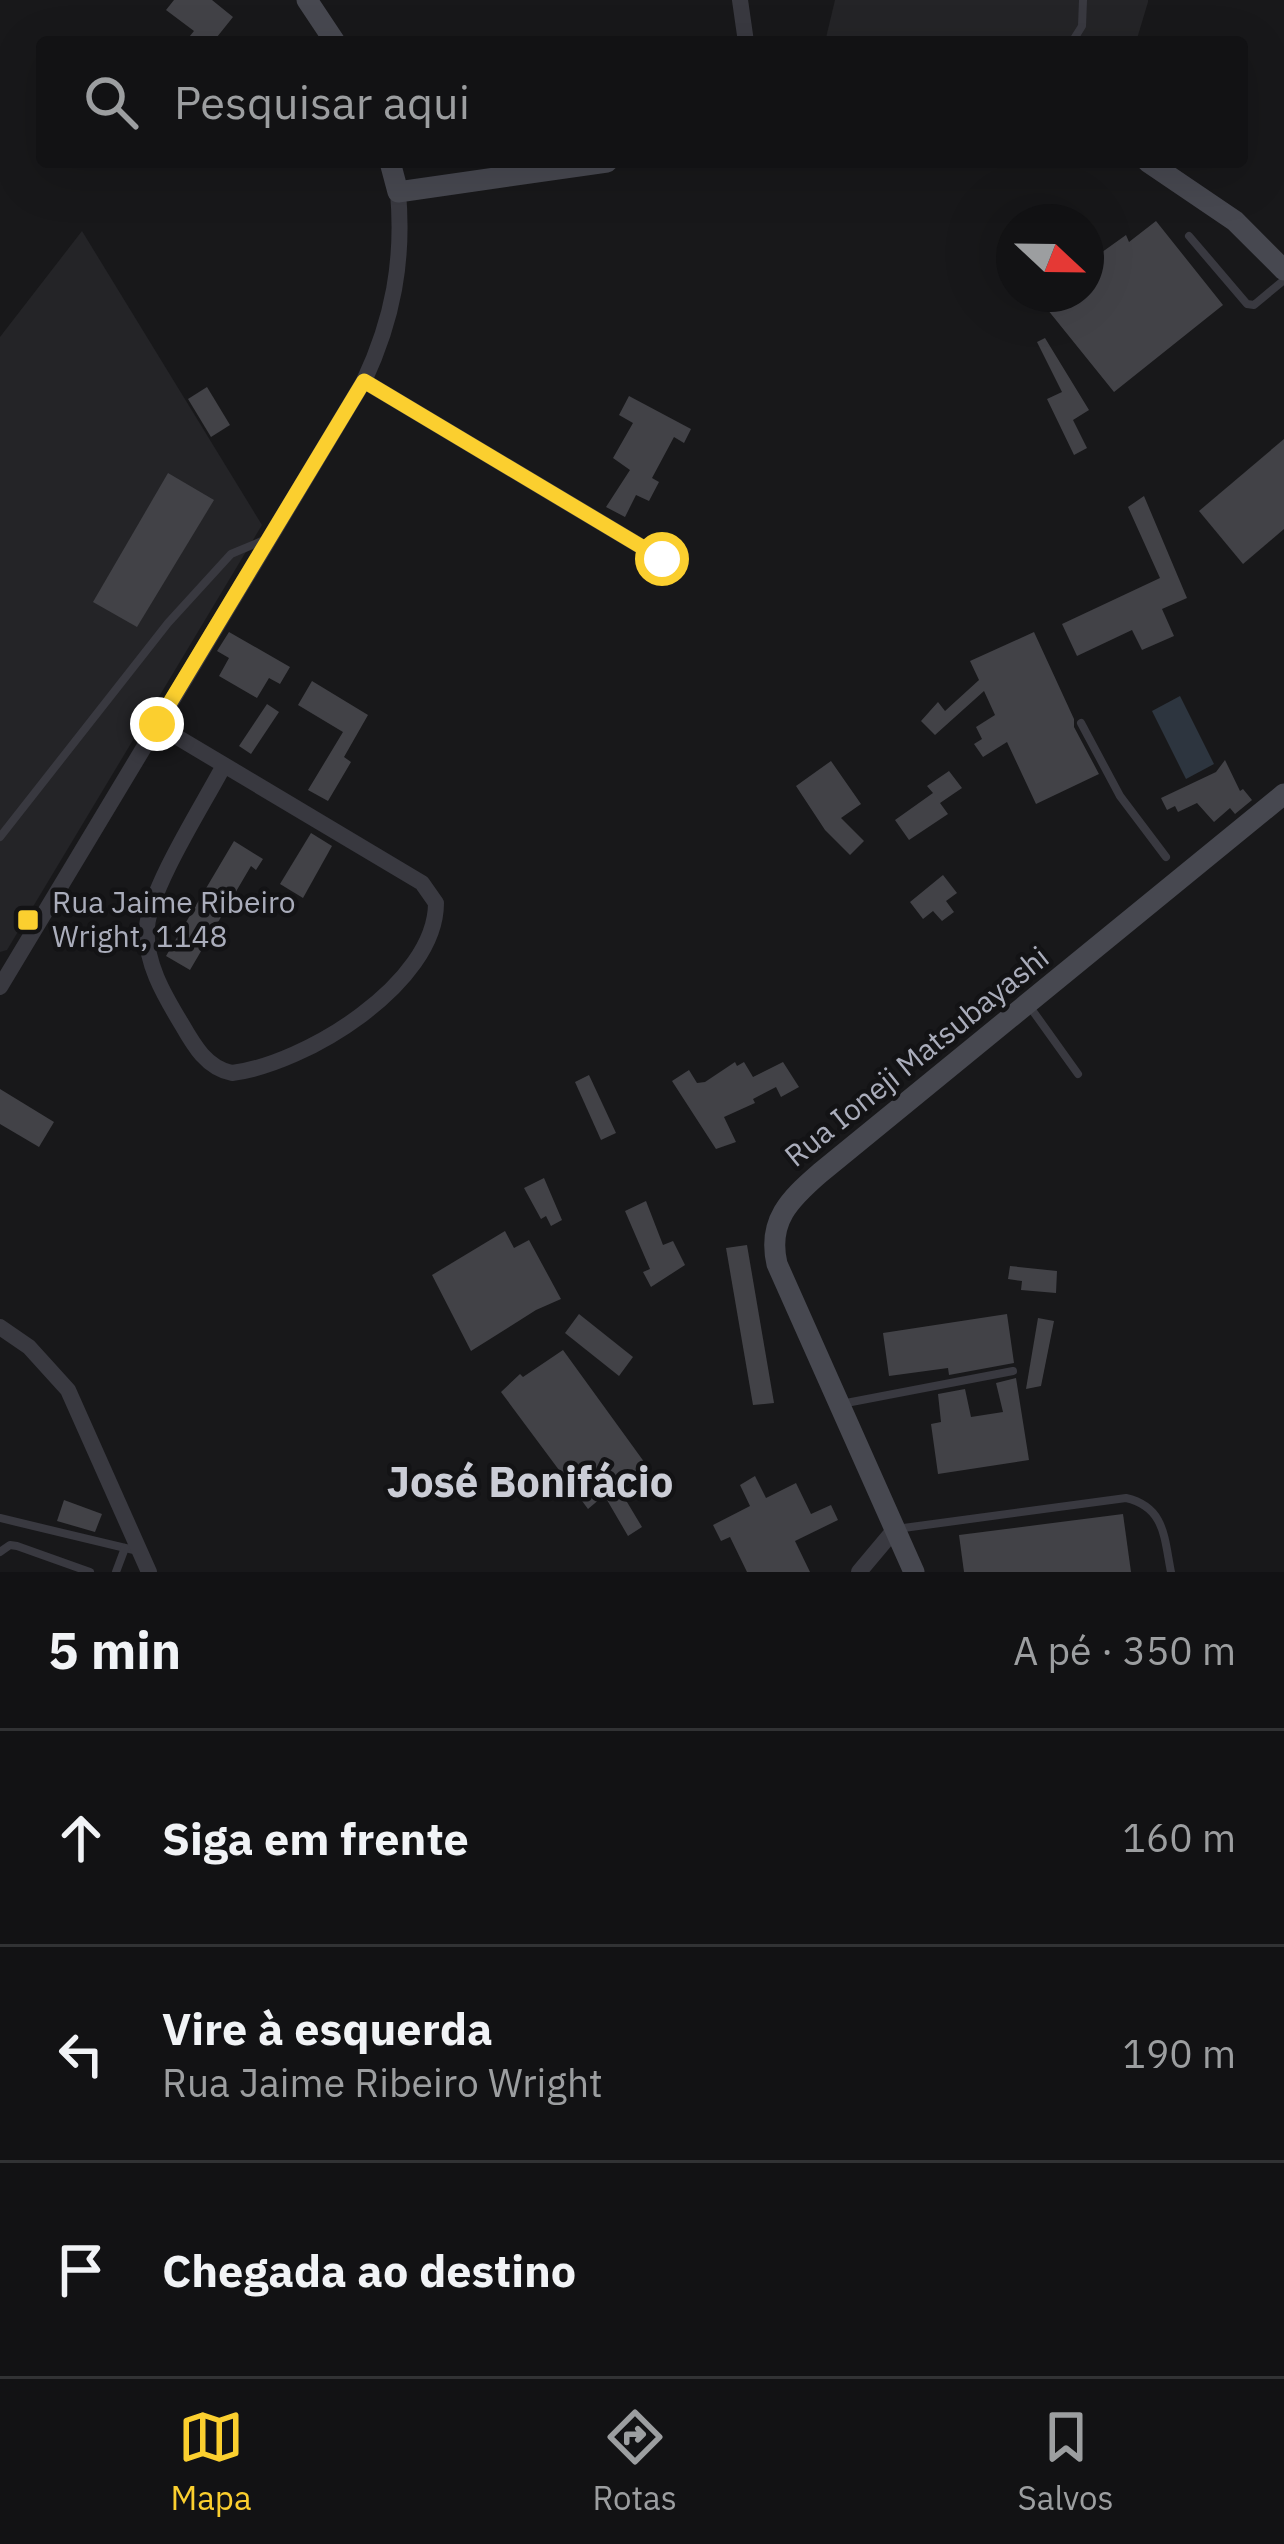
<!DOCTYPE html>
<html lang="pt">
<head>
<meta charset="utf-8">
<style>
  body { margin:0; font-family:"IBM Plex Sans",sans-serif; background:#1b1b1d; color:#f1f3f6 }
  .compass { position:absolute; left:996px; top:204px; width:108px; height:108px; border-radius:50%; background:#121214; box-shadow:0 12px 48px #0002; rotate:112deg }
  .stop { position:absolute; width:36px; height:36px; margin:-27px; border:9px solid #fbcf2f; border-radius:50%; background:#fff }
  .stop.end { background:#fbcf2f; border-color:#fff; box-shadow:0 3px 12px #0008 }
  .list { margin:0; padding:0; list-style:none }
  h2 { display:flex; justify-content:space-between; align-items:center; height:156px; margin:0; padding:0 48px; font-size:51px }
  h2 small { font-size:39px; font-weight:400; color:#9c9ea0 }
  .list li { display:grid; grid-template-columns:78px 1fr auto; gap:36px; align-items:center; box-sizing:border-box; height:216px; padding:0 48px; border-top:3px solid #313234 }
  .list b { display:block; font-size:45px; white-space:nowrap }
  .list p { margin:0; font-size:39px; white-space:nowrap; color:#9c9ea0 }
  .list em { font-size:39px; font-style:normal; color:#9c9ea0 }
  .icon { flex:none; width:66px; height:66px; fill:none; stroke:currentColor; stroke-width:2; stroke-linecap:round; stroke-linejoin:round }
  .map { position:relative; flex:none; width:1284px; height:1572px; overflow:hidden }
  .search { position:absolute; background:#121214; box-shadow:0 12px 48px #0002; left:36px; right:36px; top:36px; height:132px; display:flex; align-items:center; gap:30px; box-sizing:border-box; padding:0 42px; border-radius:12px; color:#9c9ea0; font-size:45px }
  .sheet { height:804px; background:#121214 }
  nav { display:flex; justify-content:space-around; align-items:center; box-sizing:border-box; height:168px; border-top:3px solid #313234; background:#121214; font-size:33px; color:#9c9ea0 }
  nav a { display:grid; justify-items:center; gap:6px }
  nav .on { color:#fbcf2f }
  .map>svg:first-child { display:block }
</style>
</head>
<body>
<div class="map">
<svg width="1284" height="1572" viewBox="0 0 1284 1572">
  <rect width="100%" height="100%" fill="#18181a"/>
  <g fill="#242427">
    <polygon points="835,0 1148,0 1148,2 1136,42 825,42"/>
    <polygon points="82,231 262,525 7,950 0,952 0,337"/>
  </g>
  <polygon fill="#2d353f" points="1180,696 1214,764 1186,779 1152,711"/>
  <g fill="#424247">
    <polygon points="174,0 212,0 233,17 213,42 185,42 194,31 166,10"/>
    <polygon points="1156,221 1223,305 1114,392 1039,299 1046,294 1086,294 1086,277 1097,268 1091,260 1126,235 1129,242"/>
    <polygon points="1045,338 1089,410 1073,420 1087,448 1074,455 1047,399 1062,392 1037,342"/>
    <polygon points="207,387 230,425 211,437 188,399"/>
    <polygon points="629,396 691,429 684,443 674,437 652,478 659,482 649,501 636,495 625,517 606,507 630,470 613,458 633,423 619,415"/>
    <polygon points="1284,439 1284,529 1243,564 1199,511"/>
    <polygon points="168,473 214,500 137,627 93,602"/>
    <polygon points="1144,496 1187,598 1162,609 1174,636 1142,650 1132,630 1077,656 1062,624 1160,578 1128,507"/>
    <polygon points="229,632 290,667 280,684 269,678 257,698 219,676 229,658 217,651"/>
    <polygon points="1034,632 1074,719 1074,727 1099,774 1036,804 1007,742 983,757 974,744 982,739 976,727 995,715 984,691 935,735 921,721 938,702 945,711 979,680 970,661"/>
    <polygon points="312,681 368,715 344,757 351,762 328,801 308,790 343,732 298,705"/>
    <polygon points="267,704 279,712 251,754 239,746"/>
    <polygon points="1225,760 1240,791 1243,789 1252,800 1235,814 1230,808 1214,822 1197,803 1178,812 1175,806 1167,810 1161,798 1216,772"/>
    <polygon points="831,761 861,804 841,818 864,841 850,855 825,830 796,786"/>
    <polygon points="949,771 962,788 940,803 948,814 909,840 895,820 933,793 927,786"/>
    <polygon points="311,833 332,846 303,898 280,884"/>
    <polygon points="234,841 263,859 256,870 251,866 190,970 166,956"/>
    <polygon points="943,875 957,893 946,901 954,912 942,921 933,911 923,919 910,902"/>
    <polygon points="735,1062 737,1066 744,1062 753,1077 783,1062 799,1087 781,1097 776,1087 753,1099 755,1103 724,1117 736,1142 716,1149 672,1081 689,1070 697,1083 705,1082"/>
    <polygon points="589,1075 616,1133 601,1140 575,1082"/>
    <polygon points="0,1089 54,1122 39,1147 0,1124"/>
    <polygon points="544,1178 562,1220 551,1226 546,1216 541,1219 524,1188"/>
    <polygon points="646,1201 663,1245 673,1241 685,1265 651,1287 643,1272 650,1269 625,1211"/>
    <polygon points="505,1231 514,1248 529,1240 561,1299 536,1310 471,1351 432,1275"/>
    <polygon points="747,1245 774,1403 753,1405 726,1248"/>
    <polygon points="1010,1266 1057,1271 1056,1293 1021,1290 1022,1281 1008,1279"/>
    <polygon points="579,1314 633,1357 619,1376 565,1333"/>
    <polygon points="1007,1314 1014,1363 949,1375 948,1368 889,1376 883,1333"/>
    <polygon points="1038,1318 1054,1321 1041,1386 1026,1389"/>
    <polygon points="563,1350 650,1470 621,1492 642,1527 628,1536 607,1500 601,1498 588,1509 501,1392 520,1374 523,1377"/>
    <polygon points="1016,1378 1029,1460 938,1474 931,1424 941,1422 938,1394 965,1389 971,1417 1003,1412 996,1383"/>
    <polygon points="755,1476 766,1498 796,1483 811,1514 831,1505 838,1520 795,1541 810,1572 747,1572 730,1537 721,1541 713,1525 750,1506 740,1485"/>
    <polygon points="64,1500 102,1514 95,1532 57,1521"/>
    <polygon points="1123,1514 1131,1572 964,1572 959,1535"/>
  </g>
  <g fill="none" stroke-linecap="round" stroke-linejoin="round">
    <g stroke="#393940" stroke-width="8">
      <polyline points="1072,42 1082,26 1083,0"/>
      <polyline points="1189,236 1247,304 1254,305 1284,280"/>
      <polyline points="1081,723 1120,796 1166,857"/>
      <polyline points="0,837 168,623 231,554 262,541"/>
      <polyline points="1030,1007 1078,1074"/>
      <polyline points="841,1404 1013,1371"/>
      <polyline points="0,1518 138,1551"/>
      <path d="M896 1529 1126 1498C1165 1507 1164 1537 1171 1572"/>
      <polyline points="0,1552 10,1545 17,1546 90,1572"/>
      <polyline points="116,1572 125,1548"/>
    </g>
    <g stroke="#393940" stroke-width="16">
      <polyline points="740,0 746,42"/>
      <polyline points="364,381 662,559"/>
      <path d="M157 725 422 883 436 903C436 984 305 1064 232 1073 206 1068 193 1044 181 1023 164 995 144 961 147 927 150 888 203 805 223 767"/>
      <path d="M0 987 364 381C393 319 404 261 398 192"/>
      <polyline points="0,1327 29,1347 68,1390 149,1572"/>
      <polyline points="859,1572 895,1529"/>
    </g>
    <g stroke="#474850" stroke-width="21">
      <polyline points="307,0 335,42"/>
      <polyline points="390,162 398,192 607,162"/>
      <polyline points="1148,162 1235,221 1284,270"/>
      <path d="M914 1572 777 1264C767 1221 790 1199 820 1173L1284 794"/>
    </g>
  </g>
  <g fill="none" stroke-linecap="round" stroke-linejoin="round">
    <polyline stroke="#fbcf2f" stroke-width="15" points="157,724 364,381 662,559"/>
  </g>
  <rect fill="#fbcf2f" stroke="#131315" stroke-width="4.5" x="16" y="908" width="24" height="24" rx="6"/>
  <g text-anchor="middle" stroke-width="9" stroke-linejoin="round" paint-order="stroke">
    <g font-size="30" fill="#aaadbb" stroke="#131315" text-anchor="start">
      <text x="52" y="913">Rua Jaime Ribeiro<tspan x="52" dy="34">Wright, 1148</tspan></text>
    </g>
    <g font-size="30" fill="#aaadbb" stroke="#131315">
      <text transform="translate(917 1057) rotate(-39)" y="10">Rua Ioneji Matsubayashi</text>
    </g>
    <g font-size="42" font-weight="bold" fill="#cbcdd6" stroke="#131315">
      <text x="530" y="1497">José Bonifácio</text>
    </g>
  </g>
</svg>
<svg class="compass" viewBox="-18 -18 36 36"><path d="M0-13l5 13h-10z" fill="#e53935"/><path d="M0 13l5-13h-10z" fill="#9c9ea0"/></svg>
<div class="stop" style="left:662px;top:559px"></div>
<div class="stop end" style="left:157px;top:724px"></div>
<div class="search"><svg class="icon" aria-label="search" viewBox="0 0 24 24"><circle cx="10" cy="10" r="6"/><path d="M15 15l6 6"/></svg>Pesquisar aqui</div>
</div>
<section class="sheet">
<h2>5 min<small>A pé · 350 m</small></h2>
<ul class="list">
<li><svg class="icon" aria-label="ahead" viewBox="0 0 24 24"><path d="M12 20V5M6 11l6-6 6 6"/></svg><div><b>Siga em frente</b></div><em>160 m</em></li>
<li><svg class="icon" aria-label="left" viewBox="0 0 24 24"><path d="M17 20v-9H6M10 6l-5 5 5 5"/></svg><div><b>Vire à esquerda</b><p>Rua Jaime Ribeiro Wright</p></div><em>190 m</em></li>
<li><svg class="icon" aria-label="arrive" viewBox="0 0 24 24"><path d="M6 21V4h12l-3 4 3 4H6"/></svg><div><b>Chegada ao destino</b></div></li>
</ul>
</section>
<nav>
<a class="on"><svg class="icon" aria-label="map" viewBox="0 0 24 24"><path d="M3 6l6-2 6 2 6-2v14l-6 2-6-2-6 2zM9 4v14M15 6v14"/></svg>Mapa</a>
<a><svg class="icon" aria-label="directions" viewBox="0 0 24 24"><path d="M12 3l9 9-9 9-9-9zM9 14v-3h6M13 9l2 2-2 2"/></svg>Rotas</a>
<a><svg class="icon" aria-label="saved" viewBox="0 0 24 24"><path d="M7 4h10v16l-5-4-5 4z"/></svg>Salvos</a>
</nav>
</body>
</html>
